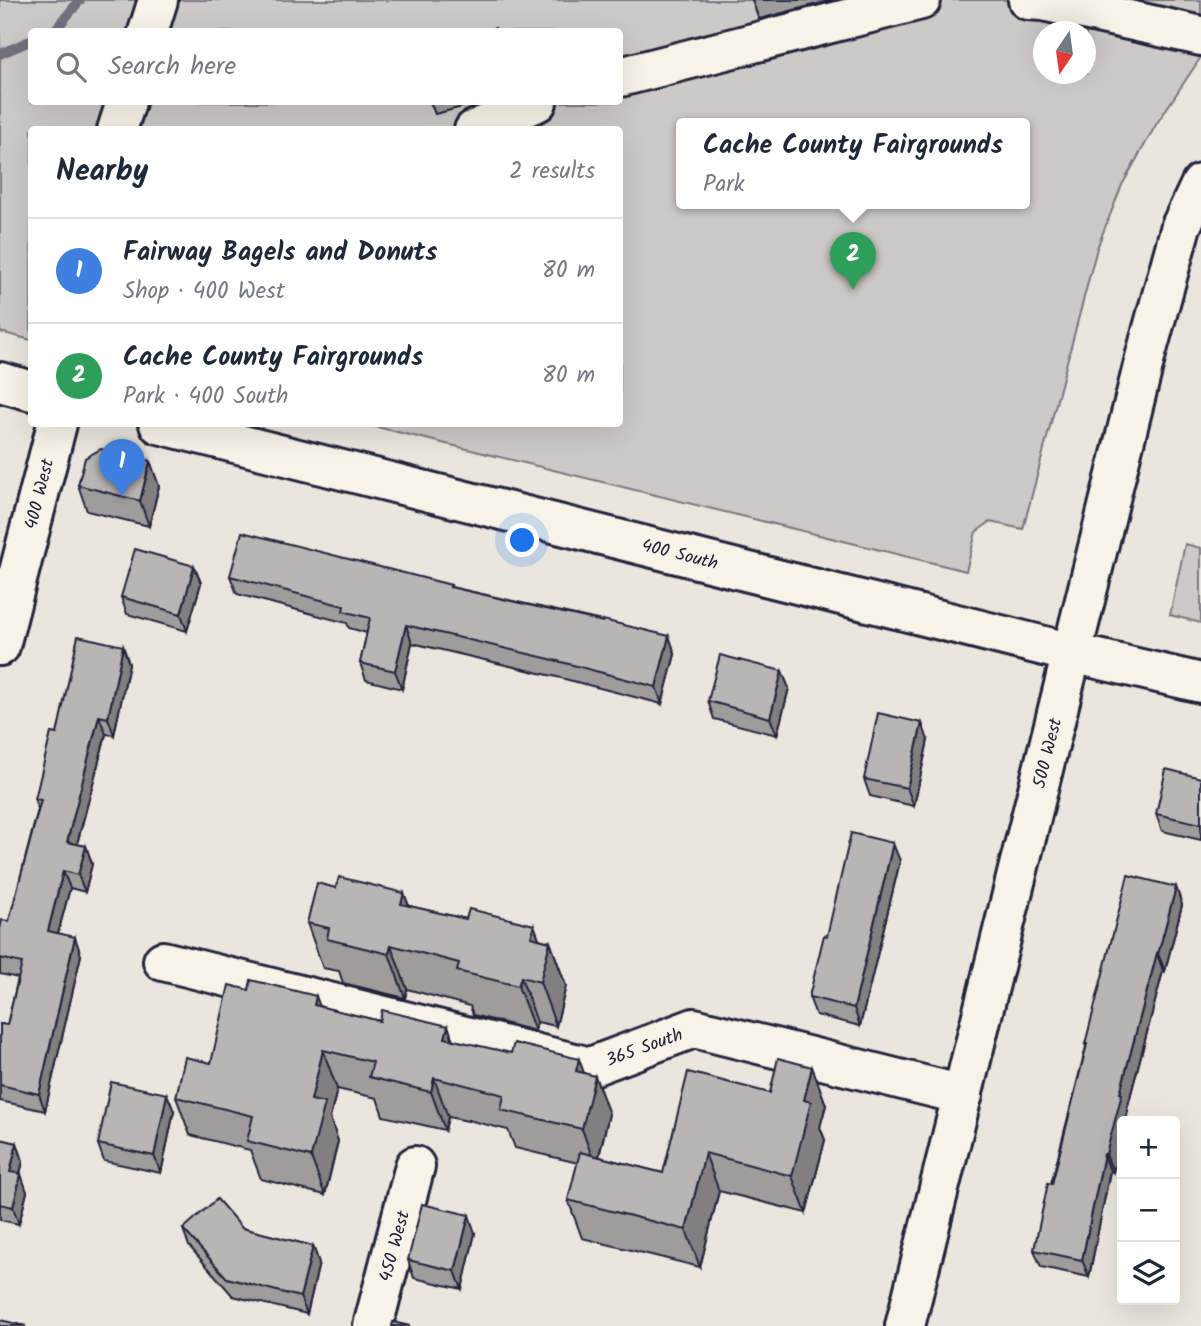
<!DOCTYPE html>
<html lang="en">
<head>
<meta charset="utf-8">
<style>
  body { margin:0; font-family:Kalam,sans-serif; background:#f6f6f7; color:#1f2937 }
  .controls { position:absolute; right:21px; bottom:21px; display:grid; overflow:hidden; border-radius:7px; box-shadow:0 7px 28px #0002 }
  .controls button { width:63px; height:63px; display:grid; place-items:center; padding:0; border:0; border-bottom:2px solid #e0e1e3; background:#fff; color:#1f2937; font:35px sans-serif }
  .compass { position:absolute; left:1033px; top:21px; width:63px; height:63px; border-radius:50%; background:#fff; box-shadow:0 7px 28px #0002; rotate:193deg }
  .you { position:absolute; left:523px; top:541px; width:24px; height:24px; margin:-18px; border:5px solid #fff; border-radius:50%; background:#1a73e8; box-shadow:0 0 0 10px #1a73e833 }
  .badge { display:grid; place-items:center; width:46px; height:46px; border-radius:50%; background:#ea580c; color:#fff; font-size:23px; font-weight:700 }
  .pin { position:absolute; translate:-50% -58px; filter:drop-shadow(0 2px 4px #0008) }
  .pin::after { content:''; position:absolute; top:37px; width:24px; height:21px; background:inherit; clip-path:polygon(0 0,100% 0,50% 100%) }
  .popup { position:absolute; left:676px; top:118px; width:354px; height:91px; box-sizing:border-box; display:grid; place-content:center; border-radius:7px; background:#fff; filter:drop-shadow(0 2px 5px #0005); font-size:23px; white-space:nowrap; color:#747a83 }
  .popup b { font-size:26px; color:#1f2937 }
  .popup::after { content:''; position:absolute; left:50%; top:100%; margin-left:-14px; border:14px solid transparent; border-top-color:#fff }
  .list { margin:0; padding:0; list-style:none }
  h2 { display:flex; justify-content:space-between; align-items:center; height:91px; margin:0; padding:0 28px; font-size:30px }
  h2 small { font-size:23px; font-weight:400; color:#747a83 }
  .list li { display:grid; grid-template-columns:46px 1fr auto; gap:21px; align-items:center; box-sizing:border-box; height:105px; padding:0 28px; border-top:2px solid #e0e1e3 }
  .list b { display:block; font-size:26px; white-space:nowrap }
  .list p { margin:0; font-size:23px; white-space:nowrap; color:#747a83 }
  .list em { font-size:23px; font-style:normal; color:#747a83 }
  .icon { flex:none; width:38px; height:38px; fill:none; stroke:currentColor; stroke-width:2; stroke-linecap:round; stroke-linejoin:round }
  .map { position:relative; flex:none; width:1201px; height:1326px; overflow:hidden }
  .search { position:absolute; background:#fff; box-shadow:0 7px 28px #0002; left:28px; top:28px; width:595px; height:77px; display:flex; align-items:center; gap:18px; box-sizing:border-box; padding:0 24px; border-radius:7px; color:#747a83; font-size:26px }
  .panel { position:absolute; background:#fff; box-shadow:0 7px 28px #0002; left:28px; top:126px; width:595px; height:301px; border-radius:7px }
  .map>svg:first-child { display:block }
</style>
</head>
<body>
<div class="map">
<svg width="1201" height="1326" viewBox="0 0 1201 1326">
  <rect width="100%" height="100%" fill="#eae6de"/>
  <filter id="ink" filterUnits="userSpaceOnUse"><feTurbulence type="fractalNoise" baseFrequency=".0143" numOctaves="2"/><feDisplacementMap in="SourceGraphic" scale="14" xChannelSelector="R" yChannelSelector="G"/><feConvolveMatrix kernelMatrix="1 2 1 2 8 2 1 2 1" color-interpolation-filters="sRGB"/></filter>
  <g filter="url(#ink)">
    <g fill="#cdc9c6" stroke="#787680" stroke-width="2" fill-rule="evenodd">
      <path d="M0 0H1201V57L1157 123 1122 185 1097 248 1023 529 990 522 976 532 966 571 365 424H620V130H32L31 340 0 332ZM32 32H620V102H32ZM1044 32H1086V74H1044ZM682 124H1024V204H682Z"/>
      <polygon points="1185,544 1201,548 1201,623 1170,615"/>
    </g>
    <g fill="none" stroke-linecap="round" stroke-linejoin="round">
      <g stroke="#716f7b" stroke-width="10">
        <polyline points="50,32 57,28 80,0"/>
        <polyline points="0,54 32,40"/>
      </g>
      <g stroke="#22223b" stroke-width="44">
        <g id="minor">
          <polyline points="1028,0 1043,1 1201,36"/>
          <polyline points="148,32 158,0"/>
          <polyline points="620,77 921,0"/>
          <polyline points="117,130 126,102"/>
          <polyline points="474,130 537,102"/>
          <polyline points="0,382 32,391"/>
          <polyline points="159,424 1072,653 1201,683"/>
          <polyline points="0,646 57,424"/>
          <polyline points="163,961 590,1067 694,1028 963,1095"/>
          <polyline points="373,1326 415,1166"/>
          <polyline points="905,1326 1146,354 1181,226 1201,184"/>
        </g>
      </g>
      <use href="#minor" stroke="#f7f3e8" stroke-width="38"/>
    </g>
    <g fill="#9e9d9c" stroke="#22223b" stroke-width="2">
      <polygon points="752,0 833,0 759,19"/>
      <polygon points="430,102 482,102 435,114"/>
      <polygon points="150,461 159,486 149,526 87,511 78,485"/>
      <polygon points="194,566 201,583 187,631 127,614 121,597"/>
      <polygon points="230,576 451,585 451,587 669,636 675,654 662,704 557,677 412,643 402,689 366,680 360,663 367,633 349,628 347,623 237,594"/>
      <polygon points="123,646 129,664 114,735 106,734 77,844 86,846 92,864 85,892 70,888 58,933 81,955 45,1111 0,1101 0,1024 7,1025 18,978 0,974 0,929 9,921 38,809 35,799"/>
      <polygon points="789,688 777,735 714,719 708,701"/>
      <polygon points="928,740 914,806 870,796 864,779"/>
      <polygon points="1201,778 1201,840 1162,831 1156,814"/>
      <polygon points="900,861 860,1026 816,1015 809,997 827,936"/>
      <polygon points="1176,887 1182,905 1165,971 1163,971 1127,1109 1128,1111 1122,1121 1122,1135 1113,1172 1110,1171 1089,1277 1041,1267 1034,1250 1086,1047 1085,1044"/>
      <polygon points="404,893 409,906 466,919 534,925 539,939 550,942 566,986 556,1026 537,1022 535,1031 473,1015 470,1006 407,989 405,998 343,983 339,971 323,968 307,923"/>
      <polygon points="320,1007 380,1021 448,1026 453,1040 584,1073 609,1114 599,1157 663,1173 770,1093 812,1067 826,1105 820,1127 825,1140 806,1213 719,1191 700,1267 582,1238 568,1200 578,1163 515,1148 508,1130 468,1120 468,1121 448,1117 445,1130 383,1116 377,1098 337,1089 330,1118 338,1141 325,1195 261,1179 250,1150 190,1135 176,1097 211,1063"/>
      <polygon points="174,1111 161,1173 104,1161 98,1144"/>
      <polygon points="0,1139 17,1143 23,1161 20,1174 27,1192 19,1224 0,1220"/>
      <polygon points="242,1228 313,1246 319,1263 307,1314 233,1296 189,1246 183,1229"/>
      <polygon points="475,1233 462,1289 414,1278 408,1260"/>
    </g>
    <g fill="#817f7f" stroke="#22223b" stroke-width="2">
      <polygon points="150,461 159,486 149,526 140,501"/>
      <polygon points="194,566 201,583 187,631 181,614"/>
      <polygon points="406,625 412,643 402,689 395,671"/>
      <polygon points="669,636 675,654 662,704 656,687"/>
      <polygon points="123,646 129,664 114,735 108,718"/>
      <polygon points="782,671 789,688 777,735 770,718"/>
      <polygon points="99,716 106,734 73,859 67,842"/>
      <polygon points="922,723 928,740 914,806 907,788"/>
      <polygon points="893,843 900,861 860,1026 854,1008"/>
      <polygon points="86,846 92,864 85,892 78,875"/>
      <polygon points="63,871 70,888 54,948 48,931"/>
      <polygon points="1176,887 1182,905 1165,971 1158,954"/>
      <polygon points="404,893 420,937 401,904"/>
      <polygon points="534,925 546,958 550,942 566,986 556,1026 540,982 531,937"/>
      <polygon points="75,937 81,955 45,1111 39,1094"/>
      <polygon points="391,945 407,989 405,998 389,954"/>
      <polygon points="1157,953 1163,971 1127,1109 1128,1111 1126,1121 1122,1121 1122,1135 1113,1172 1106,1154 1120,1093"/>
      <polygon points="521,977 537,1022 535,1031 518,986"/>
      <polygon points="316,996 330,1034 314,1005"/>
      <polygon points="448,1026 461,1064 445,1038"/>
      <polygon points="323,1050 337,1089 330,1118 338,1141 325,1195 311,1157 311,1100"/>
      <polygon points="579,1059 591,1092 595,1076 609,1114 596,1168 582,1129 576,1071"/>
      <polygon points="812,1067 826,1105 820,1127 825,1140 806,1213 792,1176 804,1100"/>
      <polygon points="434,1078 448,1117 445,1130 431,1092"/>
      <polygon points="167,1094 174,1111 161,1173 154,1156"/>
      <polygon points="17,1143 23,1161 16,1189 10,1172"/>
      <polygon points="705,1153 719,1191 700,1267 686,1230"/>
      <polygon points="1104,1154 1110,1171 1089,1277 1082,1260"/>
      <polygon points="21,1174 27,1192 19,1224 13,1207"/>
      <polygon points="469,1215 475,1233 462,1289 455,1271"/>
      <polygon points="313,1246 319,1263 307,1314 300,1297"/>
    </g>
    <g fill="#b8b6b5" stroke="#22223b" stroke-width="2">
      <polygon points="495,28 496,32 482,32"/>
      <polygon points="101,449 150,461 140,501 78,485 85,458"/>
      <polygon points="242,532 451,585 450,587 603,622 603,620 669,636 656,687 550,659 406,625 395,671 360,663 370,618 343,611 344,606 230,576"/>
      <polygon points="135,549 194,566 181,614 121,597"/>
      <polygon points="78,636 123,646 108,718 99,716 67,842 86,846 78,875 63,871 48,931 75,937 39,1094 0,1085 0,1024 7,1025 22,963 0,958 0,929 2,920 9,921 41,800 35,799 51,733 57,734"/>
      <polygon points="720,655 782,671 770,718 708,701"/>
      <polygon points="878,713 922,723 907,788 864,779"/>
      <polygon points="1166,769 1201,778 1201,824 1156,814"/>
      <polygon points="851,833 893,843 854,1008 809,997 824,935 827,936"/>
      <polygon points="1128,875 1176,887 1158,954 1157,953 1120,1093 1122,1094 1106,1154 1104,1154 1082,1260 1034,1250 1048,1183 1052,1184 1087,1044 1085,1044"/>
      <polygon points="339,877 404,893 401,904 466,919 469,909 534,925 531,937 550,942 540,982 521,977 518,986 457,971 459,963 391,945 389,954 327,939 329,928 307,923 317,883 336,888"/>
      <polygon points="251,980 316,996 314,1005 380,1021 382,1010 448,1026 445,1038 511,1053 514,1043 579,1059 576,1071 595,1076 582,1129 501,1110 504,1095 454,1082 454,1083 434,1078 431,1092 369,1077 373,1062 323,1050 311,1100 325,1103 311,1157 247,1141 253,1116 176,1097 185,1057 211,1063 229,985 249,990"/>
      <polygon points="778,1058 812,1067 804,1100 811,1102 792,1176 705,1153 686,1230 568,1200 580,1152 663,1173 688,1072 770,1093"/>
      <polygon points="111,1082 167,1094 154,1156 98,1144"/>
      <polygon points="0,1139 17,1143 10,1172 21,1174 13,1207 0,1204"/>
      <polygon points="217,1199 242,1228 313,1246 300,1297 227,1278 183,1229"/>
      <polygon points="422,1204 469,1215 455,1271 408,1260"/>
      <polygon points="0,1320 26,1326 0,1326"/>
      <polygon points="393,1322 410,1326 392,1326"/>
    </g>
  </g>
  <g text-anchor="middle" stroke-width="7" stroke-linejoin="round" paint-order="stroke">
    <g font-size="18" fill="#22223b" stroke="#f7f3e8">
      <text transform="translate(39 494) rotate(-76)" y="6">400 West</text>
      <text transform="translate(680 554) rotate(14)" y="6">400 South</text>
      <text transform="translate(1047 753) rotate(-76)" y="6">500 West</text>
      <text transform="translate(644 1047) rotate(-20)" y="6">365 South</text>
      <text transform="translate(394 1246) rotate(-75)" y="6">450 West</text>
    </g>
  </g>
</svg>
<div class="controls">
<button>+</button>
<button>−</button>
<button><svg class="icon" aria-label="layers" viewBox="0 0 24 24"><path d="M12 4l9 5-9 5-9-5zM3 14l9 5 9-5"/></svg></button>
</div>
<svg class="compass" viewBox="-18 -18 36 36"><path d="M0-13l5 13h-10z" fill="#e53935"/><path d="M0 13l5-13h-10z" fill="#747a83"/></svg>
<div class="you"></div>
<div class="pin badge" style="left:122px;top:497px;background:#3f7fe0">1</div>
<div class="pin badge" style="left:853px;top:290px;background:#2e9e5b">2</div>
<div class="popup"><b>Cache County Fairgrounds</b>Park</div>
<div class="search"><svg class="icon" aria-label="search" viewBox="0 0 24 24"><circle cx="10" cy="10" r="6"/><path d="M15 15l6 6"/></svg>Search here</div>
<section class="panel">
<h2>Nearby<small>2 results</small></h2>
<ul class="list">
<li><span class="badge" style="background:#3f7fe0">1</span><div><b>Fairway Bagels and Donuts</b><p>Shop · 400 West</p></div><em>80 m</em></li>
<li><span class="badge" style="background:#2e9e5b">2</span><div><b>Cache County Fairgrounds</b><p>Park · 400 South</p></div><em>80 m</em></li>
</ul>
</section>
</div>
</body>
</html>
